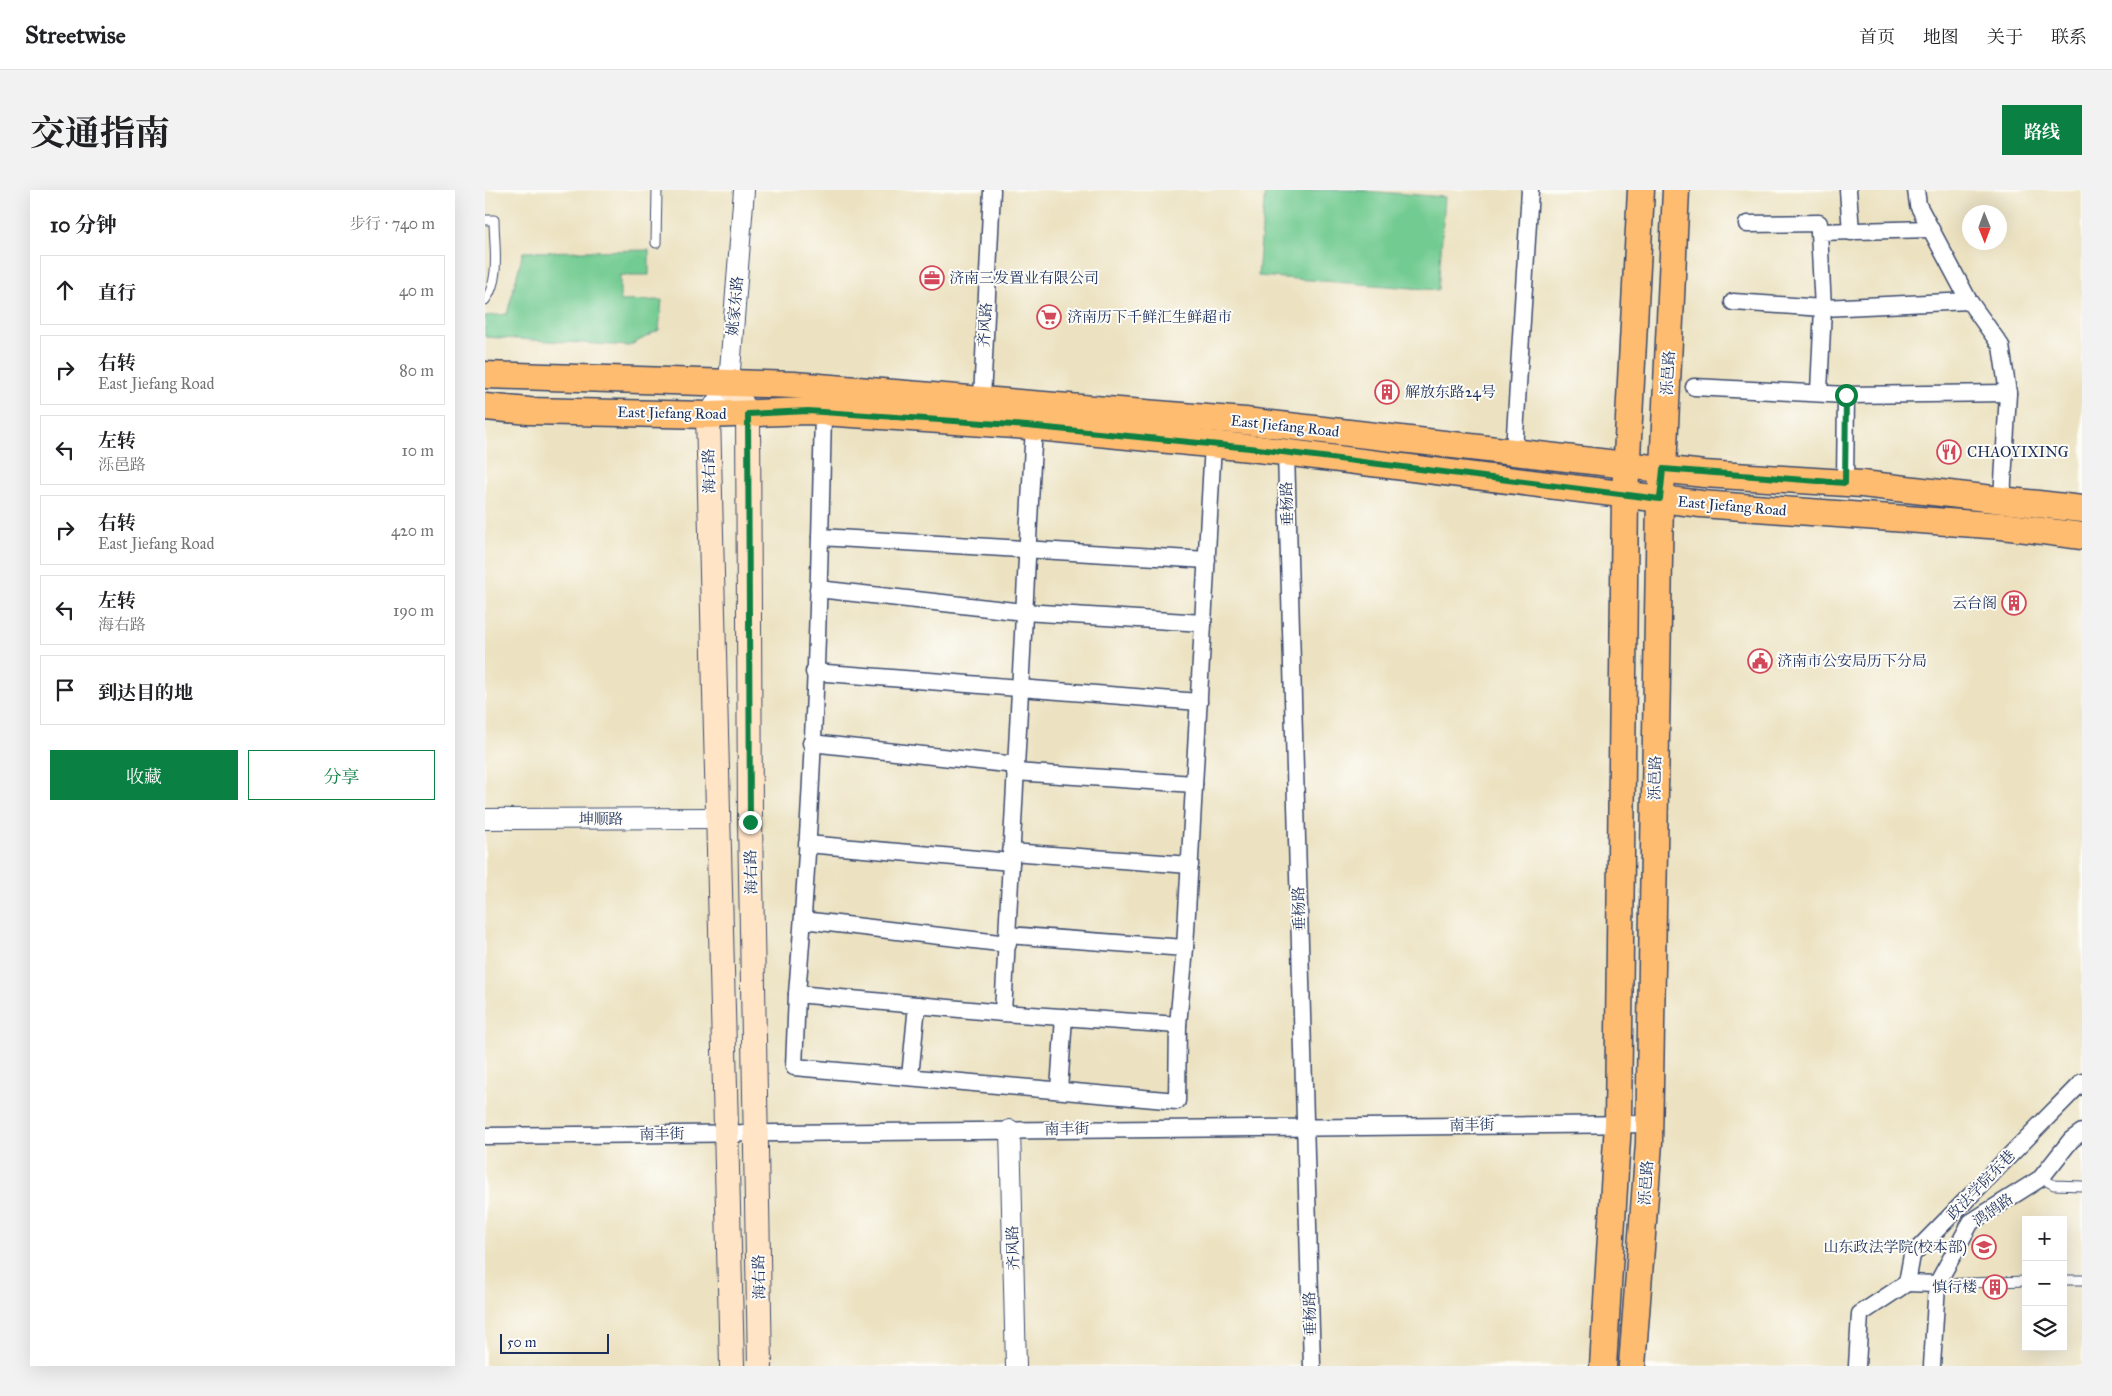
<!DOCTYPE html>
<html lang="zh">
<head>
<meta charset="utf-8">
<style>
  body { margin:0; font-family:"IM FELL Great Primer","Noto Serif SC",serif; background:#f2f2f2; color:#202124 }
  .controls { position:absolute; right:15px; bottom:15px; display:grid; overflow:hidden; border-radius:0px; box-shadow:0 5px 20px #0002 }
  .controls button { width:45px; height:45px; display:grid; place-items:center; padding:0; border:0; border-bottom:1px solid #e0e0e0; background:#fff; color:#202124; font:25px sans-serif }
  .compass { position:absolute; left:1477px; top:15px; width:45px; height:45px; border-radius:50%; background:#fff; box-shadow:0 5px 20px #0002; rotate:179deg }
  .scale { position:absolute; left:15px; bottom:12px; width:109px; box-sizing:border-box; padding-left:5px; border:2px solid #1b2f5e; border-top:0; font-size:14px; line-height:18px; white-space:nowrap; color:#1b2f5e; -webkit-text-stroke:4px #fdfcf7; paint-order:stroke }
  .stop { position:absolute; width:15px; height:15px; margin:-11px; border:4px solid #0b8043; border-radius:50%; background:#fff }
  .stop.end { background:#0b8043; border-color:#fff; box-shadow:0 1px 5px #0008 }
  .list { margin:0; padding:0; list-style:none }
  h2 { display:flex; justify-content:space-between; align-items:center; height:65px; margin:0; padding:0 20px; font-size:21px }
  h2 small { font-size:16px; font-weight:400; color:#757577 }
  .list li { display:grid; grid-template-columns:32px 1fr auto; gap:15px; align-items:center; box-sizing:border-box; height:70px; margin:0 10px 10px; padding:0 10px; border:1px solid #e0e0e0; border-radius:0px }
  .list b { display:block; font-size:19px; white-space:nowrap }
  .list p { margin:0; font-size:16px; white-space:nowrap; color:#757577 }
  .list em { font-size:16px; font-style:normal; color:#757577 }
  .actions { display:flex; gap:10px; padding:15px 20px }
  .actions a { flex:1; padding:11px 0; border:1px solid #0b8043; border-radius:0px; text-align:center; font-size:18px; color:#0b8043 }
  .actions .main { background:#0b8043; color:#fff }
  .icon { flex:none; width:28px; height:28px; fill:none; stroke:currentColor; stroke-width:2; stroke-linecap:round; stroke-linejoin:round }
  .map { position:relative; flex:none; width:1597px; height:1176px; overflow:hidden; border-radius:0px }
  header { display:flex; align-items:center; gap:30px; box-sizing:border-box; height:70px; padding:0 25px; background:#fff; border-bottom:1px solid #e0e0e0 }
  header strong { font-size:24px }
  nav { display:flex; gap:28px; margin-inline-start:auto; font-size:18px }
  .intro { display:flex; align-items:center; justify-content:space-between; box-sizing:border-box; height:120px; padding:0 30px }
  h1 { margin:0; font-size:35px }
  .button { padding:12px 22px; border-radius:0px; background:#0b8043; color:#fff; font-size:18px; font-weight:700 }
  main { display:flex; gap:30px; padding:0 30px }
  aside { flex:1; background:#fff; border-radius:0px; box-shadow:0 5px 20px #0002 }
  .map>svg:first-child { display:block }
</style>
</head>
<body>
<header>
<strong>Streetwise</strong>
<nav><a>首页</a><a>地图</a><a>关于</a><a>联系</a></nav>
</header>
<div class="intro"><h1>交通指南</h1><a class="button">路线</a></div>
<main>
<aside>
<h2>10 分钟<small>步行 · 740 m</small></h2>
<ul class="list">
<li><svg class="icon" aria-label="ahead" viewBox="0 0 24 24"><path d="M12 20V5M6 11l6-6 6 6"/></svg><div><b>直行</b></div><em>40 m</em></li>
<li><svg class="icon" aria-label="right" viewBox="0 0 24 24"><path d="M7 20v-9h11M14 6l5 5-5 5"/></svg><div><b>右转</b><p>East Jiefang Road</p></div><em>80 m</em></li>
<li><svg class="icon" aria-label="left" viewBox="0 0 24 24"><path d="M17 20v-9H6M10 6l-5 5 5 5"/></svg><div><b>左转</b><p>泺邑路</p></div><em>10 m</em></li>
<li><svg class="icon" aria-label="right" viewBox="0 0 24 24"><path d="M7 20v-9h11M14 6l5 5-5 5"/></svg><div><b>右转</b><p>East Jiefang Road</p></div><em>420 m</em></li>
<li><svg class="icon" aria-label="left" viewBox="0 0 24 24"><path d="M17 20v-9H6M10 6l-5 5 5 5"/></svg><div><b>左转</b><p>海右路</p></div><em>190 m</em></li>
<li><svg class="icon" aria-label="arrive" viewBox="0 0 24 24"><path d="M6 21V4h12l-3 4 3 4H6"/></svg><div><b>到达目的地</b></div></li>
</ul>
<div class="actions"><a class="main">收藏</a><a>分享</a></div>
</aside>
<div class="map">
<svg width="1597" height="1176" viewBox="0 0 1597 1176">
  <rect width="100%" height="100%" fill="#fdfcf7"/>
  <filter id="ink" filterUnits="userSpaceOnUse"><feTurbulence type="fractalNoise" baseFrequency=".02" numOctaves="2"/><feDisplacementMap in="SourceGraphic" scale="10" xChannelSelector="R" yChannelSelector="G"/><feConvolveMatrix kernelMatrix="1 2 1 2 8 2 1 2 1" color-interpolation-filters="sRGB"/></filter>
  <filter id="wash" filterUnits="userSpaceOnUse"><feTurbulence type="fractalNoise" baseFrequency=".0096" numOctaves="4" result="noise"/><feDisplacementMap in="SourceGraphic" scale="20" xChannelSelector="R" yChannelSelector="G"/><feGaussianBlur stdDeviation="1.12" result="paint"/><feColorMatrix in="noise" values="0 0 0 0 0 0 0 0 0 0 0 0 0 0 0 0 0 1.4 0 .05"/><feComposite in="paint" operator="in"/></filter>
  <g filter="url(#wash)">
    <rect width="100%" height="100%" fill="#ece2c1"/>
    <g fill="#72cb91" stroke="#467d78">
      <polygon points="780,0 868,0 960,7 953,100 773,86"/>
      <polygon points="164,60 164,85 135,85 135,111 177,110 174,140 144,156 0,147 0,126 22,124 38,62"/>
    </g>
  </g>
  <g filter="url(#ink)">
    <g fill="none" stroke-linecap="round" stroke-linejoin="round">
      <g stroke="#3a4a6d" stroke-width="11">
        <g id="service">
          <path d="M0 30H9C9 55 16 90 0 110"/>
          <polyline points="171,53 172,0"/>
          <polyline points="1556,988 1569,995 1597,996"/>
          <polyline points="1578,1090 1597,1090"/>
          <polyline points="1452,1094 1541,1091"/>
        </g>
      </g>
      <g stroke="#3a4a6d" stroke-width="19">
        <g id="minor">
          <polyline points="1363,0 1366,42"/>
          <polyline points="1431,0 1433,15 1484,111 1516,156 1523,203 1517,309"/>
          <polyline points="1262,34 1334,33 1334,42"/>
          <polyline points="1445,39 1334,42 1338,118 1484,111"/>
          <polyline points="1248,112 1338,118 1334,201"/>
          <polyline points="1209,197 1361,205 1360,293"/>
          <polyline points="1361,205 1523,203"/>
          <polyline points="497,209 507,0"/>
          <polyline points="1029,261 1045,0"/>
          <polyline points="801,263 827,1176"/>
          <polyline points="335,347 722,370"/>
          <polyline points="333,399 539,422 718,433"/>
          <polyline points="329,482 714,512"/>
          <polyline points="326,553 531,575"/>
          <polyline points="530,582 709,594"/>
          <polyline points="322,654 526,672"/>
          <polyline points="526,662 705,675"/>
          <polyline points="318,730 523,754"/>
          <polyline points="523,745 700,758"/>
          <path d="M312 804C328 611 334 416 338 222"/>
          <polyline points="518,823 693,835 692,911 309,877 312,804 518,823 549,236"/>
          <polyline points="693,835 700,758 728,254"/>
          <polyline points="425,887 432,815"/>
          <polyline points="574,900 579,827"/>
          <polyline points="0,946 1165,934"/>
          <polyline points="1422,1093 1452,1094"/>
          <polyline points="1372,1176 1375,1124 1422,1093 1427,1065 1597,892"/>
          <polyline points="1447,1176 1452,1094 1486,1032 1556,988 1586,950 1597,942"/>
        </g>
      </g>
      <g stroke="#3a4a6d" stroke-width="22">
        <g id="tertiary">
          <polyline points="223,225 244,193 259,0"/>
          <polyline points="0,629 232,628"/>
          <polyline points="525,940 531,1176"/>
        </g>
      </g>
      <g stroke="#3a4a6d" stroke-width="26">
        <g id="secondary">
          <polyline points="244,193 263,224 265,632 275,1176"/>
          <polyline points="223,225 247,1176"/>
        </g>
      </g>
      <g stroke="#3a4a6d" stroke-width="29">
        <g id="primary">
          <polyline points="0,185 309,195 760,231 1219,284 1377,294 1597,319"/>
          <polyline points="0,217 44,221 223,225 323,221 542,236 765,258 1216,314 1517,336 1597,346"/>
          <polyline points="1118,1176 1133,933 1140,305 1156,0"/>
          <polyline points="1147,1176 1164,953 1175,309 1178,279 1191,0"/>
        </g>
      </g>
      <use href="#service" stroke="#fff" stroke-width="9"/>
      <use href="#minor" stroke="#fff" stroke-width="16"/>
      <use href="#tertiary" stroke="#fff" stroke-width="20"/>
      <use href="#secondary" stroke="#ffe4c6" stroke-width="24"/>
      <use href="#primary" stroke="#febc70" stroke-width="26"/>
    </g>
  </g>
  <g fill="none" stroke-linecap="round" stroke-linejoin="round" filter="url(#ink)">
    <polyline stroke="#0b8043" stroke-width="6" points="265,632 263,224 323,221 542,236 765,258 1175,309 1178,279 1360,293 1361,205"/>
  </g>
  <defs>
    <g id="office-ring" transform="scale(1.25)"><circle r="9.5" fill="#fdfcf7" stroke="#d1495b" stroke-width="1.5"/><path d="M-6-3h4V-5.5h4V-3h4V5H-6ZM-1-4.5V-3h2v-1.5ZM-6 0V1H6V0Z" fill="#d1495b"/></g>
    <g id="supermarket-ring" transform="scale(1.25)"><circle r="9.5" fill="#fdfcf7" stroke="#d1495b" stroke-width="1.5"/><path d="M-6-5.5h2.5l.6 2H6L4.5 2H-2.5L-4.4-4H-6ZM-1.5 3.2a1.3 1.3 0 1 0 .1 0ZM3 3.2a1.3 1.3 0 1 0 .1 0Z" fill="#d1495b"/></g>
    <g id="building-ring" transform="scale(1.25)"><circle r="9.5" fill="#fdfcf7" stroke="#d1495b" stroke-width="1.5"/><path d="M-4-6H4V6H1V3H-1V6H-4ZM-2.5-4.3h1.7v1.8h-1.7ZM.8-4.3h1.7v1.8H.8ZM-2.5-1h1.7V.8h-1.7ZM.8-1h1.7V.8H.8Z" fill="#d1495b"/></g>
    <g id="restaurant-ring" transform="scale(1.25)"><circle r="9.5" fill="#fdfcf7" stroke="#d1495b" stroke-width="1.5"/><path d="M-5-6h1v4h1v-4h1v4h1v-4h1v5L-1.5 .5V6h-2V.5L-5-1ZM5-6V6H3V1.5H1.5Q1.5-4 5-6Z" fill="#d1495b"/></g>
    <g id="civic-ring" transform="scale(1.25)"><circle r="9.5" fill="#fdfcf7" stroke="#d1495b" stroke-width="1.5"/><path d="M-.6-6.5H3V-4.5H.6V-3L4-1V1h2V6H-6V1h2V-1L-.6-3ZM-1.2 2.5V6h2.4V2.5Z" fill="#d1495b"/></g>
    <g id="university-ring" transform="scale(1.25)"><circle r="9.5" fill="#fdfcf7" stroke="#d1495b" stroke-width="1.5"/><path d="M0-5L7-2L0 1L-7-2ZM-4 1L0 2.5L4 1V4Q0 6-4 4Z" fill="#d1495b"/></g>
  </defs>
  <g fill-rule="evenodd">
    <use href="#office-ring" x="447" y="88"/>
    <use href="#supermarket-ring" x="564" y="127"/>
    <use href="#building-ring" x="902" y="202"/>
    <use href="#restaurant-ring" x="1464" y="262"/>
    <use href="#building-ring" x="1529" y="413"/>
    <use href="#civic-ring" x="1275" y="471"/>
    <use href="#university-ring" x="1499" y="1057"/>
    <use href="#building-ring" x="1510" y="1097"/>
  </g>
  <g text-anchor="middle" stroke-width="4" stroke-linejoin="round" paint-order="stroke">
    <g font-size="15" fill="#1b2f5e" stroke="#fdfcf7" text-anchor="start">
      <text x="464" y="93">济南三发置业有限公司</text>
      <text x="582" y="132">济南历下千鲜汇生鲜超市</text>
      <text x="920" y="207">解放东路24号</text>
      <text x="1482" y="267">CHAOYIXING</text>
      <text x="1512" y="418" text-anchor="end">云台阁</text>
      <text x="1292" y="476">济南市公安局历下分局</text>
      <text x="1482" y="1062" text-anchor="end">山东政法学院(校本部)</text>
      <text x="1492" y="1102" text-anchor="end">慎行楼</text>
    </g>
    <g font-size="15" fill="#1b2f5e" stroke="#fdfcf7">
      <text transform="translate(250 116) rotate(-85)" y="5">姚家东路</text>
      <text transform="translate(500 135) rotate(-87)" y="5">齐风路</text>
      <text transform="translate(1183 183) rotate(-87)" y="5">泺邑路</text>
      <text transform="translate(187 223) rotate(1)" y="5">East Jiefang Road</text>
      <text transform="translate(800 236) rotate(6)" y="5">East Jiefang Road</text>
      <text transform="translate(224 281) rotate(-91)" y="5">海右路</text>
      <text transform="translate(802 314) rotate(-92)" y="5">垂杨路</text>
      <text transform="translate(1247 316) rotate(5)" y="5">East Jiefang Road</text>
      <text transform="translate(1170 588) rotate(-89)" y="5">泺邑路</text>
      <text x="116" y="634">坤顺路</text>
      <text transform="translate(266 682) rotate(-91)" y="5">海右路</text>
      <text transform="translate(814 719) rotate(-92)" y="5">垂杨路</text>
      <text transform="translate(987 935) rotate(-1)" y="5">南丰街</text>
      <text transform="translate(582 939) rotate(-1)" y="5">南丰街</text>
      <text transform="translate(177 944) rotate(-1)" y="5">南丰街</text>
      <text transform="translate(1161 993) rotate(-86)" y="5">泺邑路</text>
      <text transform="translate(1496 995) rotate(-46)" y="5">政法学院东巷</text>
      <text transform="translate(1508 1020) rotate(-35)" y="5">鸿鹄路</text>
      <text transform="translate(528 1058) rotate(-92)" y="5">齐风路</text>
      <text transform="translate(274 1087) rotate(-91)" y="5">海右路</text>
      <text transform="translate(825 1124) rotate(-92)" y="5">垂杨路</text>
    </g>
  </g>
</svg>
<div class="controls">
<button>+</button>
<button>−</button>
<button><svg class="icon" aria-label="layers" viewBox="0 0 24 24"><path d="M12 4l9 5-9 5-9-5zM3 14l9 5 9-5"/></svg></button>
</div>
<svg class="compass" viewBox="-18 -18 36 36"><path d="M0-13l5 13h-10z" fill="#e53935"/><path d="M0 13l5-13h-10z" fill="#757577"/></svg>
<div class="scale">50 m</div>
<div class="stop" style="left:1361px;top:205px"></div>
<div class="stop end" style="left:265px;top:632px"></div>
</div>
</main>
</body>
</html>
